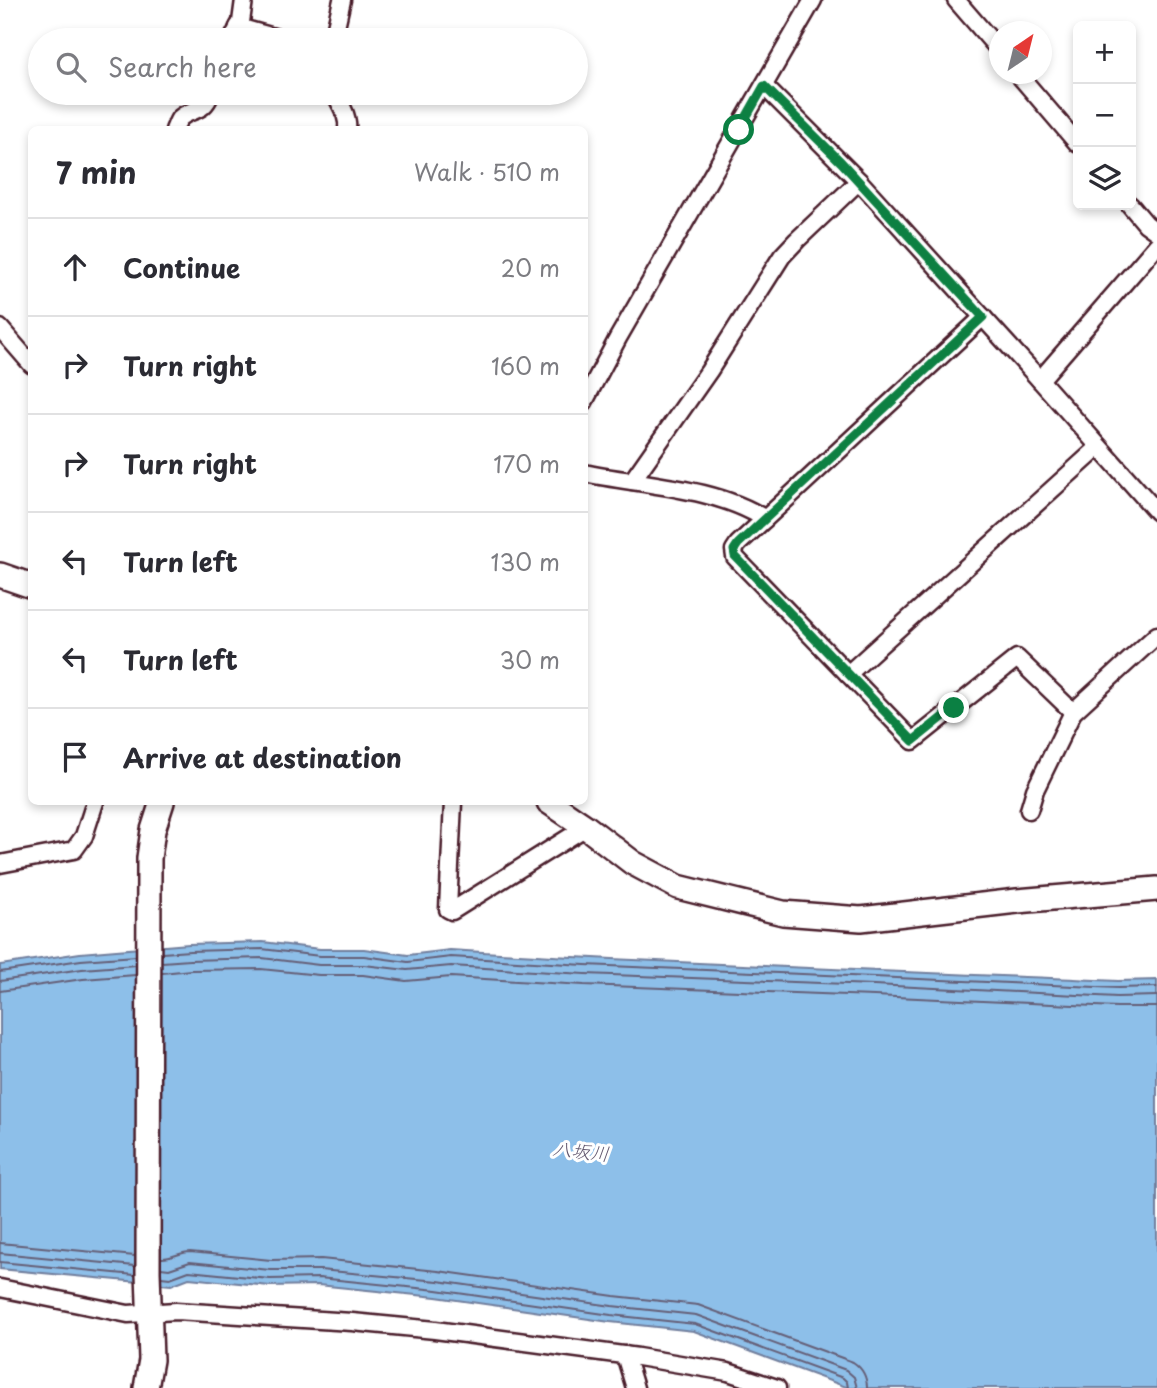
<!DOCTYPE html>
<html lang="en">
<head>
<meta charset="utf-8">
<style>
  body { margin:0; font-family:"Playpen Sans","Klee One",sans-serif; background:#f2f2f3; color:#2b2b33 }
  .controls { position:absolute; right:21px; top:21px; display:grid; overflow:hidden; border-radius:10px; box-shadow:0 4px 10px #0003 }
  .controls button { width:63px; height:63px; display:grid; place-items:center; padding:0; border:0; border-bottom:2px solid #e1e1e2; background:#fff; color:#2b2b33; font:35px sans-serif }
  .compass { position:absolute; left:989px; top:21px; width:63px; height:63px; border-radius:50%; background:#fff; box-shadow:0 4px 10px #0003; rotate:35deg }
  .stop { position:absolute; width:21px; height:21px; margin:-16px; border:5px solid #0b8043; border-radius:50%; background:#fff }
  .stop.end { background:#0b8043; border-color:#fff; box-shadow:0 2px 7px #0008 }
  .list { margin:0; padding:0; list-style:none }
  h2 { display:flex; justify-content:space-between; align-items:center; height:91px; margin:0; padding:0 28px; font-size:30px }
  h2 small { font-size:23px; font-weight:400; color:#7c7c81 }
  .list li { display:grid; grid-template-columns:46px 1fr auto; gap:21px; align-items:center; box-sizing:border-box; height:98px; padding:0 28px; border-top:2px solid #e1e1e2 }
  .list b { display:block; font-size:26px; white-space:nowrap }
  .list em { font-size:23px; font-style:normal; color:#7c7c81 }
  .icon { flex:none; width:38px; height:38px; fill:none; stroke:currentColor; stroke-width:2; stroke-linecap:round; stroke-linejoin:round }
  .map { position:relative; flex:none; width:1157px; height:1388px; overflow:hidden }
  .search { position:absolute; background:#fff; box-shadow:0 4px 10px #0003; left:28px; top:28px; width:560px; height:77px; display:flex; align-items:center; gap:18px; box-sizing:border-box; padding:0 24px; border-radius:38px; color:#7c7c81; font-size:26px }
  .panel { position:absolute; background:#fff; box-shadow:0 4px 10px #0003; left:28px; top:126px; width:560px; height:679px; border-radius:10px }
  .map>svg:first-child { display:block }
</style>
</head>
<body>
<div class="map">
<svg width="1157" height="1388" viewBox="0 0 1157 1388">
  <rect width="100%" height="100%" fill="#fff"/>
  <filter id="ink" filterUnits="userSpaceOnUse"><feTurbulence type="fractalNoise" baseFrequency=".0143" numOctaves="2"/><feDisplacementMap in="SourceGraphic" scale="14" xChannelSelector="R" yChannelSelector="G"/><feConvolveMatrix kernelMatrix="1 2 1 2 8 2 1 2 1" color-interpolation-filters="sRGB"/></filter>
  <g filter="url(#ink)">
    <path fill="#8dbfe9" stroke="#727f9d" stroke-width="2" d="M263 942 320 949H364L408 955 450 950C673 964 896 971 1118 981L1157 980V1388H849L694 1331 610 1322 436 1297 318 1285 270 1286 189 1278 171 1285 0 1269V965L80 953 189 944Z"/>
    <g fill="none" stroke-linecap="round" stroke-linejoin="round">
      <g stroke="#655f77" stroke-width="2">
        <polyline points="162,953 190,951 262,949 320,956 364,956 408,962 451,957 585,965 874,977 1118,988 1157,987"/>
        <polyline points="162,962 190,960 262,958 319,965 364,965 407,970 451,966 585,974 874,985 1117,997 1157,996"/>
        <polyline points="0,972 81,960 136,956"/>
        <polyline points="162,973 191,970 261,969 319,975 363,975 406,981 451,977 584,985 874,996 1117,1007 1157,1007"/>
        <polyline points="0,981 82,969 136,965"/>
        <polyline points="0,991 83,979 136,975"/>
        <polyline points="0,1243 135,1256"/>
        <polyline points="0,1253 135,1266"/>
        <path d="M161 1258C171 1259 180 1252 190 1252L271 1260 321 1259 438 1271 614 1296 698 1305 853 1362C862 1368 867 1376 867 1388"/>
        <polyline points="0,1262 135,1275"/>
        <polyline points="161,1268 169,1269 190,1262 270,1270 320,1270 438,1281 612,1306 696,1315 846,1370 854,1377 857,1388"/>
        <polyline points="161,1277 170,1278 189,1271 270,1279 319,1278 437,1290 611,1315 695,1324 843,1378 847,1382 848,1388"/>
      </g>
      <g stroke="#4a1f2b" stroke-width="21">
        <g id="street">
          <polyline points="956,0 1000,51"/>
          <polyline points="238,27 285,40"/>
          <polyline points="232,40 241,22 244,0"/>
          <polyline points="333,40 342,0"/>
          <polyline points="1018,74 1078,144"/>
          <polyline points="764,86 859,181 1040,380 1157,512"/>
          <path d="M335 93C340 104 349 116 347 130"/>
          <path d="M174 130C175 128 178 120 179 119 191 107 203 115 211 93"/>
          <polyline points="1130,205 1146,224 1157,232"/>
          <polyline points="983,317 738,544 734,550 735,557 913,741 1017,658 1073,712"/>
          <polyline points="0,328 32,365"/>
          <polyline points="1040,380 1157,245"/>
          <polyline points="584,402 618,338 813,0"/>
          <path d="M584 473C641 485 716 487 765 519"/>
          <polyline points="632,481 709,371 782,256 797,240 859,181"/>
          <polyline points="848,674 1099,447"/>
          <polyline points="453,802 448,909 452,911 586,827"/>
          <polyline points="1029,810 1035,790 1073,712 1157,635"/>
          <polyline points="0,864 74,850 84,836 95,802"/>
          <polyline points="0,1288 128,1314 176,1311 352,1322 435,1330 638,1357 728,1372 777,1388"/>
          <polyline points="625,1355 635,1388"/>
        </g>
      </g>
      <g stroke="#4a1f2b" stroke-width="28">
        <g id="secondary">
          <polyline points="0,575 32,586"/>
          <polyline points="549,802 586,827 633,863 678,887 783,913 861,919 1017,901 1157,889"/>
          <polyline points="146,1388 151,1360 148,1272 149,858 153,830 162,802"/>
        </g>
      </g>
      <use href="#street" stroke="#fff" stroke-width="16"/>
      <use href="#secondary" stroke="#fff" stroke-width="23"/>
    </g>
  </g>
  <g fill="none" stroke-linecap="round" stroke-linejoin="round" filter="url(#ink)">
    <polyline stroke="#0b8043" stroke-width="9" points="739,130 764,86 841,162 983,317 738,544 734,550 735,556 913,741 954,708"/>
  </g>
  <g text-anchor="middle" stroke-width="6" stroke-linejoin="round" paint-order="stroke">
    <g font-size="19" font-style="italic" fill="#61576e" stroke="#fff">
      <text transform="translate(581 1151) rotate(6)" y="7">八坂川</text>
    </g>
  </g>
</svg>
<div class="controls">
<button>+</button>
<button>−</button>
<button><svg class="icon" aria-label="layers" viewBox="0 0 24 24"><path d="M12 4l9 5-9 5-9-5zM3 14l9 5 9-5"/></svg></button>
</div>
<svg class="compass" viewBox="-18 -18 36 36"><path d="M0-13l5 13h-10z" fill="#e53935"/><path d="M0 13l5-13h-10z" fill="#7c7c81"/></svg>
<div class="stop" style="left:739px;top:130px"></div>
<div class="stop end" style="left:954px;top:708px"></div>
<div class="search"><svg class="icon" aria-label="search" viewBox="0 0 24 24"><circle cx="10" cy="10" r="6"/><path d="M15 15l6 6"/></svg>Search here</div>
<section class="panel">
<h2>7 min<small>Walk · 510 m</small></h2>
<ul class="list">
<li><svg class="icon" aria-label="ahead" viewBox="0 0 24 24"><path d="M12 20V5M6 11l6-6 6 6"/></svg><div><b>Continue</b></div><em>20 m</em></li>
<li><svg class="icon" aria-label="right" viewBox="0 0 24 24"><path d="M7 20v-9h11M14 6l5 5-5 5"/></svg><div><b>Turn right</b></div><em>160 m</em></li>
<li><svg class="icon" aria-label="right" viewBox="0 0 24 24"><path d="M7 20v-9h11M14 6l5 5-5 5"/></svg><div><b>Turn right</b></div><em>170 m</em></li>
<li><svg class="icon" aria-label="left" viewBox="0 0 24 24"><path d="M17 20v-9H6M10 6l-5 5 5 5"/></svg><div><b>Turn left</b></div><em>130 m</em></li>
<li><svg class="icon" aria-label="left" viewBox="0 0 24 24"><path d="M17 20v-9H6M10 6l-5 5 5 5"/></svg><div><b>Turn left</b></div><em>30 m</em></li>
<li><svg class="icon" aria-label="arrive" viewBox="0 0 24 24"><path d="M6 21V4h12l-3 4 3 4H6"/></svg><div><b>Arrive at destination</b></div></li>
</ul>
</section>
</div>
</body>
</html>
